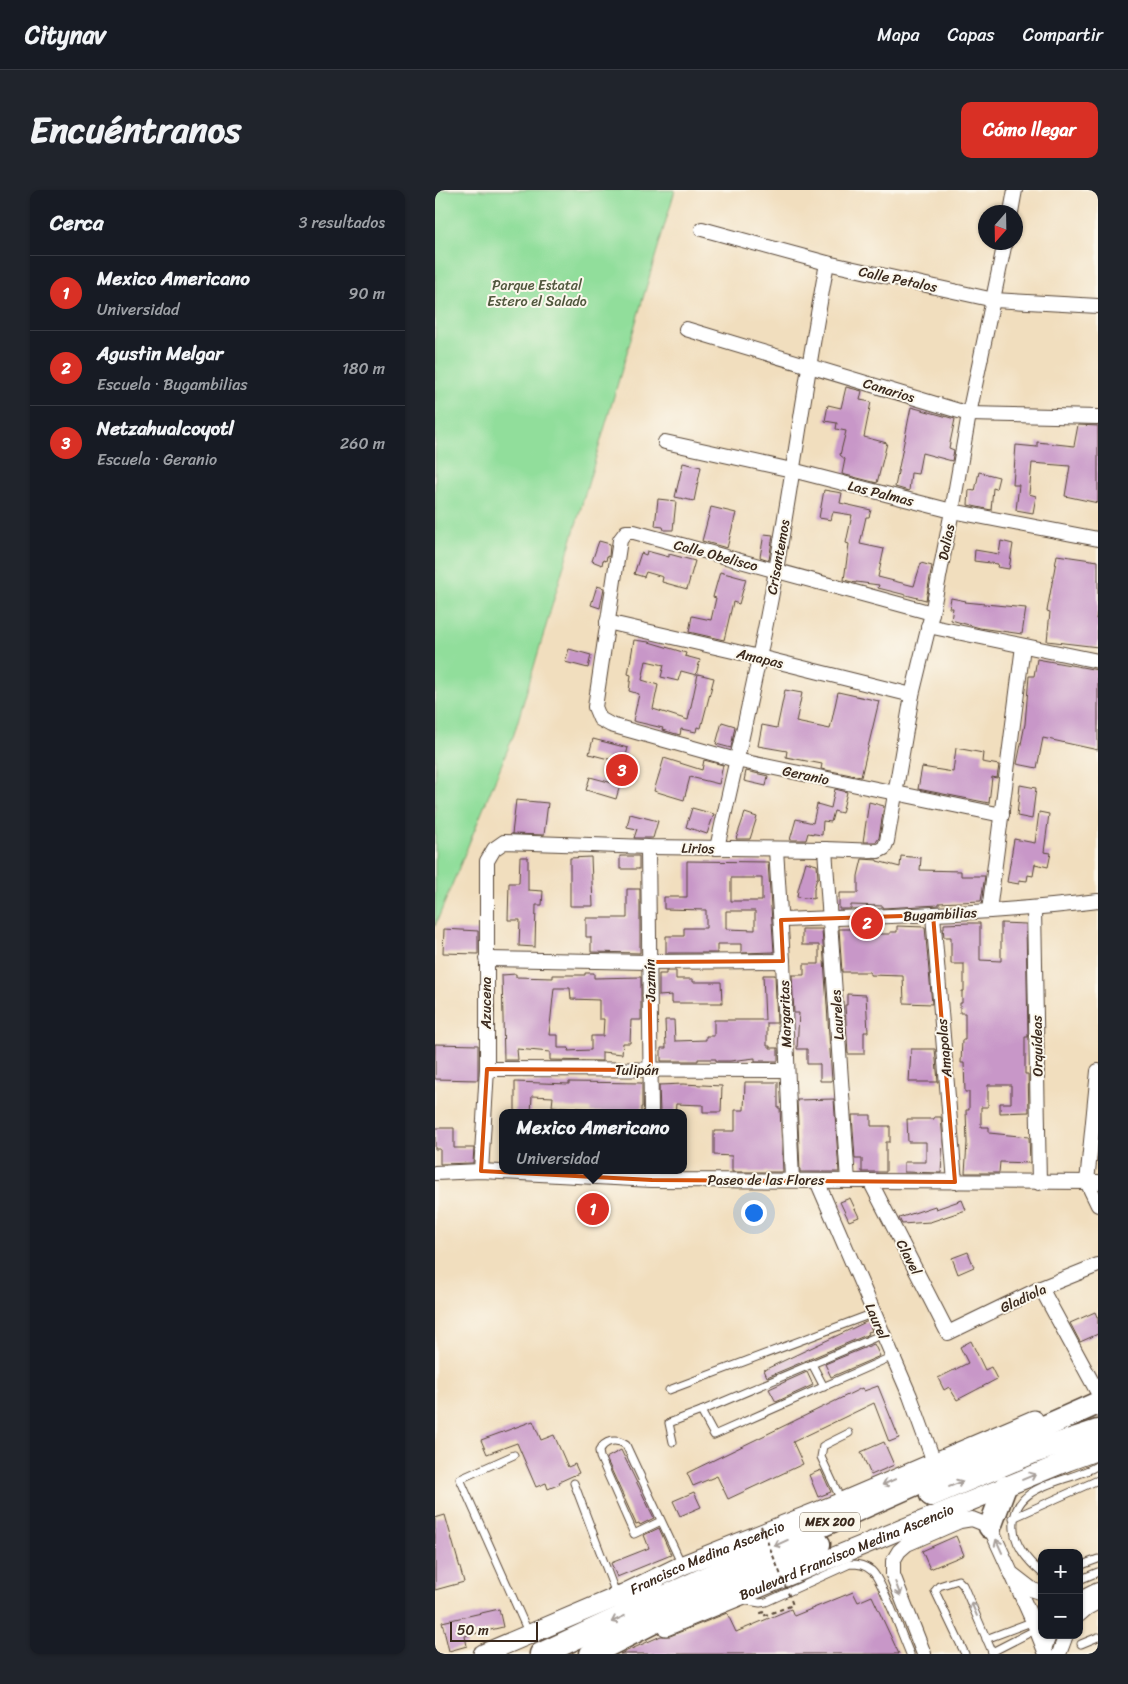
<!DOCTYPE html>
<html lang="es">
<head>
<meta charset="utf-8">
<style>
  body { margin:0; font-family:Sriracha,sans-serif; background:#20242c; color:#f1f3f6 }
  .controls { position:absolute; right:15px; bottom:15px; display:grid; overflow:hidden; border-radius:10px; box-shadow:0 1px 4px #0004 }
  .controls button { width:45px; height:45px; display:grid; place-items:center; padding:0; border:0; border-bottom:1px solid #363941; background:#171b24; color:#f1f3f6; font:25px sans-serif }
  .compass { position:absolute; left:543px; top:15px; width:45px; height:45px; border-radius:50%; background:#171b24; box-shadow:0 1px 4px #0004; rotate:200deg }
  .scale { position:absolute; left:15px; bottom:12px; width:88px; box-sizing:border-box; padding-left:5px; border:2px solid #3b2a1e; border-top:0; font-size:14px; line-height:18px; white-space:nowrap; color:#3b2a1e; -webkit-text-stroke:4px #fbf7ec; paint-order:stroke }
  .you { position:absolute; left:318px; top:1022px; width:18px; height:18px; margin:-12px; border:4px solid #fff; border-radius:50%; background:#1a73e8; box-shadow:0 0 0 8px #1a73e833 }
  .badge { display:grid; place-items:center; width:32px; height:32px; border-radius:50%; background:#d93025; color:#fff; font-size:16px; font-weight:700 }
  .pin { position:absolute; translate:-50% -50%; border:2px solid #fff; box-shadow:0 1px 5px #0006 }
  .popup { position:absolute; left:64px; top:919px; width:188px; height:65px; box-sizing:border-box; display:grid; place-content:center; border-radius:10px; background:#171b24; filter:drop-shadow(0 1px 4px #0005); font-size:16px; white-space:nowrap; color:#9ea1a6 }
  .popup b { font-size:19px; color:#f1f3f6 }
  .popup::after { content:''; position:absolute; left:50%; top:100%; margin-left:-10px; border:10px solid transparent; border-top-color:#171b24 }
  .list { margin:0; padding:0; list-style:none }
  h2 { display:flex; justify-content:space-between; align-items:center; height:65px; margin:0; padding:0 20px; font-size:21px }
  h2 small { font-size:16px; font-weight:400; color:#9ea1a6 }
  .list li { display:grid; grid-template-columns:32px 1fr auto; gap:15px; align-items:center; box-sizing:border-box; height:75px; padding:0 20px; border-top:1px solid #363941 }
  .list b { display:block; font-size:19px; white-space:nowrap }
  .list p { margin:0; font-size:16px; white-space:nowrap; color:#9ea1a6 }
  .list em { font-size:16px; font-style:normal; color:#9ea1a6 }
  .map { position:relative; flex:none; width:663px; height:1464px; overflow:hidden; border-radius:10px }
  header { display:flex; align-items:center; gap:30px; box-sizing:border-box; height:70px; padding:0 25px; background:#171b24; border-bottom:1px solid #363941 }
  header strong { font-size:24px }
  nav { display:flex; gap:28px; margin-inline-start:auto; font-size:18px }
  .intro { display:flex; align-items:center; justify-content:space-between; box-sizing:border-box; height:120px; padding:0 30px }
  h1 { margin:0; font-size:35px }
  .button { padding:12px 22px; border-radius:10px; background:#d93025; color:#fff; font-size:18px; font-weight:700 }
  main { display:flex; gap:30px; padding:0 30px }
  aside { flex:1; background:#171b24; border-radius:10px; box-shadow:0 1px 4px #0004 }
  .map>svg:first-child { display:block }
</style>
</head>
<body>
<header>
<strong>Citynav</strong>
<nav><a>Mapa</a><a>Capas</a><a>Compartir</a></nav>
</header>
<div class="intro"><h1>Encuéntranos</h1><a class="button">Cómo llegar</a></div>
<main>
<aside>
<h2>Cerca<small>3 resultados</small></h2>
<ul class="list">
<li><span class="badge">1</span><div><b>Mexico Americano</b><p>Universidad</p></div><em>90 m</em></li>
<li><span class="badge">2</span><div><b>Agustin Melgar</b><p>Escuela · Bugambilias</p></div><em>180 m</em></li>
<li><span class="badge">3</span><div><b>Netzahualcoyotl</b><p>Escuela · Geranio</p></div><em>260 m</em></li>
</ul>
</aside>
<div class="map">
<svg width="663" height="1464" viewBox="0 0 663 1464">
  <rect width="100%" height="100%" fill="#fbf7ec"/>
  <filter id="ink" filterUnits="userSpaceOnUse"><feTurbulence type="fractalNoise" baseFrequency=".02" numOctaves="2"/><feDisplacementMap in="SourceGraphic" scale="10" xChannelSelector="R" yChannelSelector="G"/><feConvolveMatrix kernelMatrix="1 2 1 2 8 2 1 2 1" color-interpolation-filters="sRGB"/></filter>
  <filter id="wash" filterUnits="userSpaceOnUse"><feTurbulence type="fractalNoise" baseFrequency=".0096" numOctaves="4" result="noise"/><feDisplacementMap in="SourceGraphic" scale="20" xChannelSelector="R" yChannelSelector="G"/><feGaussianBlur stdDeviation="1.12" result="paint"/><feColorMatrix in="noise" values="0 0 0 0 0 0 0 0 0 0 0 0 0 0 0 0 0 1.4 0 .05"/><feComposite in="paint" operator="in"/></filter>
  <g filter="url(#wash)">
    <rect width="100%" height="100%" fill="#f1debe"/>
    <polygon fill="#91de9b" stroke="#66845c" points="0,0 240,0 79,544 0,736"/>
    <g id="blocks">
      <g fill="#c897c8" fill-rule="evenodd">
        <polygon points="411,197 427,201 425,210 436,212 429,247 452,253 442,293 407,284 410,269 405,265 411,241 401,239 402,233 390,231 393,215 406,218"/>
        <polygon points="476,217 520,229 514,258 519,260 517,271 487,263 483,284 476,283 474,301 460,297"/>
        <polygon points="643,235 663,236 663,313 630,306 635,276 597,273 594,304 601,306 598,323 581,320 584,295 578,295 581,255 602,257 602,252 639,256"/>
        <polygon points="248,273 266,277 259,311 240,307"/>
        <polygon points="544,282 564,287 561,299 558,298 556,320 533,315 534,300 540,301"/>
        <polygon points="389,300 407,303 405,313 436,320 434,327 431,327 425,354 449,359 443,387 479,396 486,373 497,376 491,410 443,398 444,395 421,392 421,393 409,390 414,354 411,353 417,325 398,322 396,330 384,328"/>
        <polygon points="223,309 241,311 238,340 229,340 228,337 220,336"/>
        <polygon points="276,317 301,323 292,358 267,351"/>
        <polygon points="329,344 338,345 334,370 325,367"/>
        <polygon points="164,351 175,354 174,367 172,366 171,371 168,370 167,375 157,371"/>
        <polygon points="566,351 578,354 574,379 562,377 563,374 539,371 540,360 564,364"/>
        <polygon points="212,361 234,367 234,364 260,371 252,399 227,392 228,387 211,382 209,387 199,384 206,363 211,365"/>
        <polygon points="622,365 663,371 663,419 661,429 663,429 663,457 612,451 615,422 612,421"/>
        <polygon points="285,382 311,389 304,414 298,412 289,450 254,442 257,426 276,430 281,408 278,407"/>
        <polygon points="162,396 169,398 165,418 156,415"/>
        <polygon points="516,408 531,411 530,412 591,418 587,444 545,438 516,430 518,418 514,418"/>
        <polygon points="199,450 214,452 251,463 250,466 265,470 261,485 246,481 243,491 226,487 229,475 211,471 207,490 223,495 218,519 253,530 263,484 279,488 266,538 262,537 261,542 246,539 245,545 227,540 228,538 198,531 204,504 194,501 196,485 193,484"/>
        <polygon points="134,459 156,465 153,478 130,472"/>
        <polygon points="602,469 663,480 663,560 608,548 602,578 582,574 590,534 594,486 599,486"/>
        <polygon points="350,500 367,503 361,532 395,539 403,502 444,511 426,587 386,579 387,574 351,567 352,561 323,556 327,535 342,538"/>
        <polygon points="287,532 300,536 296,558 281,554"/>
        <polygon points="158,549 193,558 189,573 154,564"/>
        <polygon points="521,558 548,563 547,572 564,575 562,588 557,587 554,613 483,599 487,577 518,582"/>
        <polygon points="229,568 267,580 269,570 288,575 284,594 255,587 249,610 219,601"/>
        <polygon points="311,581 333,586 331,596 309,591"/>
        <polygon points="155,587 185,595 181,609 151,600"/>
        <polygon points="585,595 601,598 597,629 582,626"/>
        <polygon points="400,599 412,602 407,623 399,621 396,632 388,631 387,645 373,643 371,650 355,650 361,629 378,633 382,614 396,618"/>
        <polygon points="81,610 113,613 109,645 77,644"/>
        <polygon points="434,612 449,616 444,648 441,652 428,652"/>
        <polygon points="257,618 279,624 272,644 251,637"/>
        <polygon points="604,622 614,624 609,662 616,663 613,677 600,674 598,686 593,685 592,691 584,690 584,694 572,692 579,649 600,653"/>
        <polygon points="310,623 322,627 315,649 301,649"/>
        <polygon points="195,624 223,631 218,648 199,648 202,639 192,637"/>
        <rect x="185" y="666" width="19" height="13"/>
        <polygon points="466,666 486,668 485,680 526,681 526,686 550,686 546,711 504,713 504,715 448,718 448,716 416,715 416,719 404,719 404,703 423,703 423,686 427,669 442,670 442,671 465,677"/>
        <polygon points="85,667 93,667 93,700 108,701 107,715 101,715 100,757 84,756 85,730 73,730 74,693 84,693"/>
        <polygon points="156,667 158,716 135,716 135,668"/>
        <path d="M252 671 333 672 339 762 306 763V754H282V763H231V746H249V738H271V720L229 719V707H252ZM296 688H327V711H296ZM291 721H320V740L291 739Z"/>
        <polygon points="371,672 382,675 383,688 382,688 379,699 379,709 362,707 363,700"/>
        <polygon points="192,699 205,699 205,763 156,762 156,747 151,747 151,728 192,728"/>
        <polygon points="534,733 545,733 545,770 566,771 566,733 591,734 593,847 590,847 590,884 593,884 594,922 565,923 565,913 576,913 576,895 553,895 553,917 546,917 546,937 554,937 554,943 594,947 595,973 565,972 564,983 530,983 532,953 531,920 534,920 534,902 530,902 529,873 526,873 527,850 530,850 530,823 525,823 525,813 527,813 527,801 529,801 529,774 516,774 516,747 509,747 508,737 509,738 509,734"/>
        <polygon points="462,736 490,737 497,814 469,813 468,786 435,785 435,782 407,782 404,739 428,739 428,744 455,744 455,742 462,742"/>
        <polygon points="9,739 43,741 43,764 8,763"/>
        <polygon points="367,739 387,739 397,891 385,891 385,874 372,874 372,859 362,859 364,823 359,823 357,785 369,785 369,774 384,774 384,755 367,755"/>
        <polygon points="231,781 241,781 241,789 258,789 258,792 286,792 287,813 237,813 237,805 224,806 224,784 231,784"/>
        <path d="M150 783H159V788L206 787V830H196L195 853H188L187 864 167 862V871L115 870V862L82 859 83 870H69L67 785 81 784V787L118 788V785H150ZM119 798H135L136 809 164 810V829H169L168 846H156V860L133 861 134 858H123V845H114Z"/>
        <polygon points="328,785 340,785 342,833 332,833 332,856 335,856 335,858 343,858 343,871 320,871 320,868 295,871 281,871 281,869 263,869 263,871 226,871 226,858 231,858 230,830 239,830 240,851 271,850 271,846 279,846 279,830 330,830"/>
        <polygon points="412,804 431,805 433,842 429,842 429,864 413,864 410,815 412,815"/>
        <polygon points="0,854 43,855 43,890 0,889"/>
        <polygon points="476,859 500,859 503,892 474,892"/>
        <polygon points="80,892 134,894 134,892 207,893 207,917 206,917 206,923 155,922 156,919 117,916 118,907 97,906 96,923 80,923"/>
        <polygon points="310,892 343,892 343,918 345,918 348,982 297,982 297,966 279,965 279,941 300,941 300,920 309,920"/>
        <polygon points="248,894 287,896 286,922 268,922 268,915 241,914 240,923 225,922 224,895"/>
        <polygon points="399,909 404,982 365,982 362,910"/>
        <polygon points="417,925 436,925 436,936 455,936 455,952 451,952 451,982 427,982 427,969 420,969"/>
        <polygon points="499,927 506,927 508,951 506,983 469,982 469,972 491,972 491,952 473,952 472,929 499,929"/>
        <polygon points="0,938 19,938 19,958 39,958 38,973 5,974 5,959 0,959"/>
        <polygon points="415,1008 424,1027 414,1031 405,1012"/>
        <polygon points="527,1010 531,1020 495,1032 467,1034 464,1028 500,1016 501,1019"/>
        <polygon points="533,1062 539,1077 523,1084 517,1068"/>
        <polygon points="660,1122 663,1129 663,1144 645,1152 635,1133"/>
        <polygon points="433,1131 437,1141 433,1142 434,1144 332,1187 329,1180"/>
        <polygon points="536,1151 550,1180 556,1177 562,1189 522,1210 514,1197 509,1200 503,1188 533,1173 525,1157"/>
        <polygon points="439,1154 445,1166 396,1187 390,1174"/>
        <polygon points="372,1182 378,1195 341,1212 334,1199"/>
        <polygon points="443,1196 464,1248 454,1252 439,1213 358,1252 368,1274 293,1309 282,1286 258,1296 252,1283 427,1198 429,1201"/>
        <polygon points="98,1231 106,1250 119,1245 133,1277 140,1274 144,1283 124,1292 125,1294 113,1299 111,1293 101,1297 82,1253 52,1264 46,1250"/>
        <polygon points="449,1252 459,1275 436,1285 426,1262"/>
        <polygon points="186,1260 219,1328 205,1335 204,1333 201,1334 171,1268"/>
        <polygon points="386,1280 396,1302 383,1307 374,1285"/>
        <polygon points="259,1302 266,1317 245,1326 238,1311"/>
        <polygon points="10,1325 29,1392 0,1400 0,1328"/>
        <polygon points="224,1338 236,1365 182,1387 176,1373 214,1358 209,1345"/>
        <polygon points="521,1346 529,1365 495,1379 487,1361"/>
        <polygon points="418,1402 423,1412 437,1406 464,1464 185,1464 226,1446 235,1446 292,1423 301,1442 356,1419 359,1426"/>
        <polygon points="64,1419 68,1437 30,1446 32,1456 14,1461 7,1432"/>
      </g>
    </g>
  </g>
  <g filter="url(#ink)">
    <use href="#blocks" fill-opacity="0" stroke="#564536" stroke-width="1"/>
    <g fill="none" stroke-linecap="round" stroke-linejoin="round">
      <g stroke="#564536" stroke-width="9">
        <g id="service">
          <polyline points="377,1174 389,1197"/>
          <polyline points="234,1200 439,1123"/>
          <polyline points="266,1221 279,1245 458,1166"/>
          <polyline points="238,1252 234,1233 266,1221 448,1144"/>
          <polyline points="79,1265 25,1289 94,1444"/>
          <polyline points="139,1293 181,1404"/>
          <polyline points="407,1312 386,1267 388,1256 414,1243"/>
          <polyline points="578,1328 663,1290"/>
          <path d="M226 1331 199 1344 165 1267 164 1261C170 1250 181 1248 191 1255L247 1375"/>
          <polyline points="644,1376 663,1369"/>
          <path d="M607 1383C594 1372 580 1357 579 1339 575 1291 635 1294 663 1275"/>
          <polyline points="644,1390 663,1382"/>
          <path d="M307 1410 325 1413 331 1412 415 1374C424 1374 430 1375 437 1381 447 1390 468 1448 475 1464"/>
          <polyline points="551,1449 607,1428"/>
          <polyline points="646,1454 663,1447"/>
          <polyline points="612,1461 618,1445"/>
          <polyline points="557,1462 602,1439"/>
          <polyline points="530,1464 500,1401 504,1396 523,1390 528,1395 558,1464"/>
        </g>
      </g>
      <g stroke="#564536" stroke-width="16">
        <g id="minor">
          <polyline points="576,22 580,0"/>
          <polyline points="267,39 392,73 559,110 663,116"/>
          <polyline points="251,139 534,224 663,227"/>
          <polyline points="230,252 357,280 517,321 663,349"/>
          <polyline points="497,423 199,342 191,342 185,350 160,517 165,529 176,535 301,570 567,625"/>
          <polyline points="172,432 324,467 477,505"/>
          <polyline points="493,436 663,471"/>
          <polyline points="213,657 216,923"/>
          <path d="M282 658C302 566 325 474 341 380 359 278 373 175 392 73"/>
          <polyline points="341,659 348,771 357,990"/>
          <polyline points="390,659 413,991"/>
          <polyline points="599,719 604,993"/>
          <polyline points="554,721 588,456"/>
          <polyline points="498,725 520,992"/>
          <path d="M346 730C452 726 558 724 663 711"/>
          <polyline points="51,769 214,772 348,771"/>
          <polyline points="52,879 352,880"/>
          <polyline points="663,881 652,992 663,1015"/>
          <polyline points="46,981 52,879 52,671 59,659 69,652 213,657 390,659 443,661 449,658 452,651 477,505 497,423 517,321 534,224 570,52"/>
          <polyline points="0,983 46,981 217,990 663,992"/>
          <polyline points="382,991 475,1206 499,1272"/>
          <polyline points="435,991 513,1143 606,1098 663,1075"/>
          <polyline points="606,1098 663,1203"/>
          <polyline points="578,1387 600,1436 611,1464"/>
          <polyline points="644,1408 647,1408 663,1400"/>
          <polyline points="644,1425 652,1418 663,1412"/>
          <polyline points="489,1464 458,1385 458,1371 464,1361 472,1354 525,1331 537,1329 547,1333 555,1337 576,1383 598,1400 607,1403"/>
          <polyline points="624,1464 631,1445"/>
        </g>
      </g>
      <g stroke="#564536" stroke-width="21">
        <g id="secondary">
          <path id="s1" d="M231 1436 633 1271 663 1260"/>
          <path id="s2" d="M48 1464 182 1407 248 1375 407 1312 599 1230"/>
        </g>
      </g>
      <g stroke="#564536" stroke-width="25">
        <g id="trunk">
          <polyline points="496,1305 596,1263 663,1241"/>
          <polyline points="555,1337 570,1297"/>
          <polyline points="182,1407 223,1405"/>
          <polyline points="106,1464 316,1367 663,1213"/>
          <polyline points="156,1464 292,1395 384,1354"/>
        </g>
      </g>
      <polyline stroke="#564536" stroke-width="2" stroke-dasharray="4 4" stroke-linecap="butt" points="329,1422 326,1423 328,1426 358,1415"/>
      <use href="#service" stroke="#fff" stroke-width="7"/>
      <use href="#minor" stroke="#fff" stroke-width="14"/>
      <use href="#secondary" stroke="#fff" stroke-width="19"/>
      <use href="#trunk" stroke="#fff" stroke-width="22"/>
      <polyline stroke="#564536" stroke-width="2" stroke-dasharray="4 4" stroke-linecap="butt" points="326,1336 358,1415"/>
    </g>
    <defs><path id="oneway-shaft" d="M-6 0H5M1.5-3L5.5 0L1.5 3" fill="none" stroke-width="1.6" stroke-linecap="round" stroke-linejoin="round" transform="scale(1.25)"/></defs>
    <g stroke="#a79f9a">
      <use href="#oneway-shaft" transform="translate(594 1287) rotate(-23)"/>
      <use href="#oneway-shaft" transform="translate(454 1292) rotate(156)"/>
      <use href="#oneway-shaft" transform="translate(521 1294) rotate(-23)"/>
      <use href="#oneway-shaft" transform="translate(346 1353) rotate(156)"/>
      <use href="#oneway-shaft" transform="translate(564 1356) rotate(-114)"/>
      <use href="#oneway-shaft" transform="translate(463 1399) rotate(69)"/>
      <use href="#oneway-shaft" transform="translate(539 1419) rotate(-113)"/>
      <use href="#oneway-shaft" transform="translate(183 1429) rotate(155)"/>
    </g>
  </g>
  <path fill="none" stroke="#d7540e" stroke-width="4" stroke-linejoin="round" d="M498 725 520 992 217 990 46 981 52 879 216 880 214 772 348 771 346 730Z"/>
  <g text-anchor="middle" stroke-width="4" stroke-linejoin="round" paint-order="stroke">
    <rect fill="#fbf7ec" stroke="#75685c" stroke-width="1" x="365" y="1322.5" width="60" height="19" rx="4"/>
    <g font-size="12" font-weight="bold" fill="#3b2a1e">
      <text x="395" y="1336">MEX 200</text>
    </g>
    <g font-size="14" fill="#3b2a1e" stroke="#fbf7ec">
      <text transform="translate(463 89) rotate(12)" y="5">Calle Petalos</text>
      <text transform="translate(454 200) rotate(17)" y="5">Canarios</text>
      <text transform="translate(446 303) rotate(14)" y="5">Las Palmas</text>
      <text transform="translate(511 352) rotate(-79)" y="5">Dalias</text>
      <text transform="translate(281 365) rotate(15)" y="5">Calle Obelisco</text>
      <text transform="translate(343 367) rotate(-80)" y="5">Crisantemos</text>
      <text transform="translate(325 468) rotate(13)" y="5">Amapas</text>
      <text transform="translate(371 585) rotate(12)" y="5">Geranio</text>
      <text transform="translate(263 658) rotate(1)" y="5">Lirios</text>
      <text transform="translate(505 724) rotate(-3)" y="5">Bugambilias</text>
      <text transform="translate(215 790) rotate(-91)" y="5">Jazmín</text>
      <text transform="translate(51 813) rotate(-90)" y="5">Azucena</text>
      <text transform="translate(350 824) rotate(-92)" y="5">Margaritas</text>
      <text transform="translate(402 825) rotate(-94)" y="5">Laureles</text>
      <text transform="translate(602 856) rotate(-91)" y="5">Orquídeas</text>
      <text transform="translate(509 858) rotate(-95)" y="5">Amapolas</text>
      <text x="202" y="885">Tulipán</text>
      <text x="331" y="995">Paseo de las Flores</text>
      <text transform="translate(474 1067) rotate(63)" y="5">Clavel</text>
      <text transform="translate(588 1108) rotate(-25)" y="5">Gladiola</text>
      <text transform="translate(442 1131) rotate(67)" y="5">Laurel</text>
      <text dy="5" stroke="none"><textPath href="#s1" startOffset="195">Boulevard Francisco Medina Ascencio</textPath></text>
      <text dy="5" stroke="none"><textPath href="#s2" startOffset="244">Francisco Medina Ascencio</textPath></text>
    </g>
    <g font-size="14" fill="#50573d" stroke="#fbf7ec">
      <text x="102" y="100">Parque Estatal<tspan x="102" dy="16">Estero el Salado</tspan></text>
    </g>
  </g>
</svg>
<div class="controls">
<button>+</button>
<button>−</button>
</div>
<svg class="compass" viewBox="-18 -18 36 36"><path d="M0-13l5 13h-10z" fill="#e53935"/><path d="M0 13l5-13h-10z" fill="#9ea1a6"/></svg>
<div class="scale">50 m</div>
<div class="you"></div>
<div class="pin badge" style="left:158px;top:1019px">1</div>
<div class="popup"><b>Mexico Americano</b>Universidad</div>
<div class="pin badge" style="left:432px;top:733px">2</div>
<div class="pin badge" style="left:187px;top:580px">3</div>
</div>
</main>
</body>
</html>
